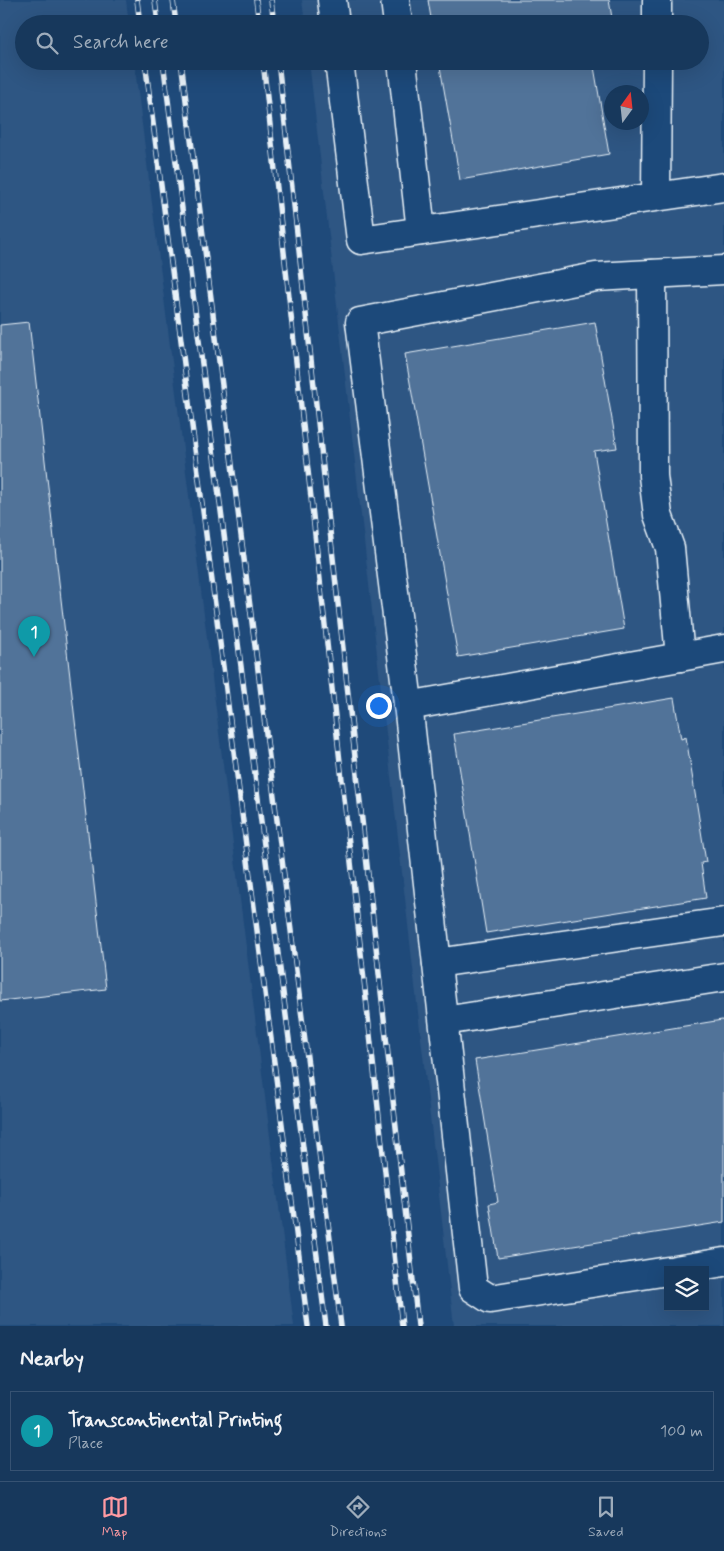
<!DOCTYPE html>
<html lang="en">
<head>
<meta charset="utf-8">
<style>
  body { margin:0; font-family:Mynerve,sans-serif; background:#203f62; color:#f1f3f6 }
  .controls { position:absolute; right:15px; bottom:15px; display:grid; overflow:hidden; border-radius:0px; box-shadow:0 5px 20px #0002 }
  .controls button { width:45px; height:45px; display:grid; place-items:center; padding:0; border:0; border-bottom:1px solid #365272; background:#17385c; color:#f1f3f6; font:25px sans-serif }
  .compass { position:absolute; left:604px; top:85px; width:45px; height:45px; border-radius:50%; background:#17385c; box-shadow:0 5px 20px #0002; rotate:15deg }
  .you { position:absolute; left:378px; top:705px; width:18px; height:18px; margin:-12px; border:4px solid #fff; border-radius:50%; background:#1a73e8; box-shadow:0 0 0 8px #1a73e833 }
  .badge { display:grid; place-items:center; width:32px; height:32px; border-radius:50%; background:#ff9aa2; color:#fff; font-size:16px; font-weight:700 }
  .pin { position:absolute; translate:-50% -41px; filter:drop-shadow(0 1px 2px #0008) }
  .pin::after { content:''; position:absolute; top:26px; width:18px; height:15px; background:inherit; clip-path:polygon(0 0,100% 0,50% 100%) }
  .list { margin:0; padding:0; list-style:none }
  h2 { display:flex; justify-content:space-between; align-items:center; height:65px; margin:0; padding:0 20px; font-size:21px }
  h2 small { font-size:16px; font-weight:400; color:#9eacbb }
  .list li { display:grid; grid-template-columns:32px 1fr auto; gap:15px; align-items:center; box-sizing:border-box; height:80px; margin:0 10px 10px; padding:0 10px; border:1px solid #365272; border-radius:0px }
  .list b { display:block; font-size:19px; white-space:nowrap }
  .list p { margin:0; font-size:16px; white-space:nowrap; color:#9eacbb }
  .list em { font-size:16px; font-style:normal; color:#9eacbb }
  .icon { flex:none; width:28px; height:28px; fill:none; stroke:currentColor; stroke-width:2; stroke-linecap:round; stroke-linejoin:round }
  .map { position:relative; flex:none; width:724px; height:1326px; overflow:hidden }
  .search { position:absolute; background:#17385c; box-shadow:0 5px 20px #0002; left:15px; right:15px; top:15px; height:55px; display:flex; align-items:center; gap:12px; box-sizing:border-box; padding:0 18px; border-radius:28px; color:#9eacbb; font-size:19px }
  .sheet { height:155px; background:#17385c }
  nav { display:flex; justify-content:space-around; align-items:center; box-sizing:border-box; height:70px; border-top:1px solid #365272; background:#17385c; font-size:14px; color:#9eacbb }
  nav a { display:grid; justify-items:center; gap:2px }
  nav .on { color:#ff9aa2 }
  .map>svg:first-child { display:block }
</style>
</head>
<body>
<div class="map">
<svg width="724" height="1326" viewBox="0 0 724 1326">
  <rect width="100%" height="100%" fill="#1f4a7a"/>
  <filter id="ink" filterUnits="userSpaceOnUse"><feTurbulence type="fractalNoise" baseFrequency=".02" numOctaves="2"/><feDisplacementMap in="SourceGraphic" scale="10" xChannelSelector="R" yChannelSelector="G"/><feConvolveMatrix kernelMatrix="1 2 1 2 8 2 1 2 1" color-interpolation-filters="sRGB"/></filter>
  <g filter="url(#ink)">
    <g fill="#2e5683" fill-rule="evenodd">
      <polygon points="0,0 126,0 129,24 24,24 24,61 134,61 294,1326 0,1326"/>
      <path d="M302 0H724V1326H454L309 61H700V24H305ZM612 92H642V122H612ZM668 1270H705V1307H668Z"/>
    </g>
    <g fill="#517399" stroke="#e8f1f8">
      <polygon points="428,0 609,0 613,24 432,24"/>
      <polygon points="439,61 593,61 609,154 460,180"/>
      <polygon points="29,322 106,989 0,1001 0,325"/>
      <polygon points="595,322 617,448 594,451 624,629 458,657 405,354"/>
      <polygon points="674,698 681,739 686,737 706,862 701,863 706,898 486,933 454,734"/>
      <polygon points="722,1020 724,1021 724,1222 498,1258 489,1204 498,1202 475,1060"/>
    </g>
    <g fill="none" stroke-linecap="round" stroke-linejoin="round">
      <g stroke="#e8f1f8" stroke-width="31">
        <g id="minor">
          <polyline points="332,0 335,24"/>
          <polyline points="395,0 398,24"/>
          <polyline points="657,24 657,0"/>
          <polyline points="339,61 361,240 724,187"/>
          <polyline points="402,61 421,231"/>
          <polyline points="656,196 657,61"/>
          <polyline points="652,274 653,476 658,515 670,548 680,657 724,649"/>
          <polyline points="408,706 680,657"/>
          <polyline points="437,963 724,922"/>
          <polyline points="444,1021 724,977"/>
          <polyline points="675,1270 724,1262"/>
          <polyline points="668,1271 490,1299 473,1288 407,695 360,322 596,277 724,270"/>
        </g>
      </g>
      <use href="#minor" stroke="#1f4a7a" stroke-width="28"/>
      <g stroke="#e8f1f8" stroke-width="5.5">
        <g id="rail">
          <polyline points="137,0 140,24"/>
          <polyline points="155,0 158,24"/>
          <polyline points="173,0 176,24"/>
          <polyline points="256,0 259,24"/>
          <polyline points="271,0 274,24"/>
          <polyline points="145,61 308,1326"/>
          <polyline points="163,61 326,1326"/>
          <polyline points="181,61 341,1326"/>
          <polyline points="263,61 402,1326"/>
          <polyline points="278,61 418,1326"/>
        </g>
      </g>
      <use href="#rail" stroke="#1f4a7a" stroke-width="4" stroke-dasharray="11" stroke-linecap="butt"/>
    </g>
  </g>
</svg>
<div class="controls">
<button><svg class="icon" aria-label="layers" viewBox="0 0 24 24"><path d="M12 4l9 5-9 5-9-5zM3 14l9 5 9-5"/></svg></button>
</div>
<svg class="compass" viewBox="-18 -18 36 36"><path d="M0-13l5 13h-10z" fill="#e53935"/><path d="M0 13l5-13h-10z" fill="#9eacbb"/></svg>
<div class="you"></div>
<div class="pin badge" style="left:34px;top:657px;background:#0f9aa8">1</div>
<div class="search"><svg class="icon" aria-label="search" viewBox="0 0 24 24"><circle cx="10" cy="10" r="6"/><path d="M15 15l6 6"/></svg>Search here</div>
</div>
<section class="sheet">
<h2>Nearby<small></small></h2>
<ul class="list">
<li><span class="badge" style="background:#0f9aa8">1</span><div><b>Transcontinental Printing</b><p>Place</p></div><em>100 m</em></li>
</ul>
</section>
<nav>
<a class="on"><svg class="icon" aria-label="map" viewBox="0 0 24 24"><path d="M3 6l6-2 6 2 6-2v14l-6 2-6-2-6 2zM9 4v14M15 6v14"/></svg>Map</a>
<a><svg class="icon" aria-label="directions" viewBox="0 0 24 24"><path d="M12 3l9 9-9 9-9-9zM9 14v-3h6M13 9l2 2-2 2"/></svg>Directions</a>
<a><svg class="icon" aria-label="saved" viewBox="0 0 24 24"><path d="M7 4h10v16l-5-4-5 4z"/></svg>Saved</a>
</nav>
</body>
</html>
